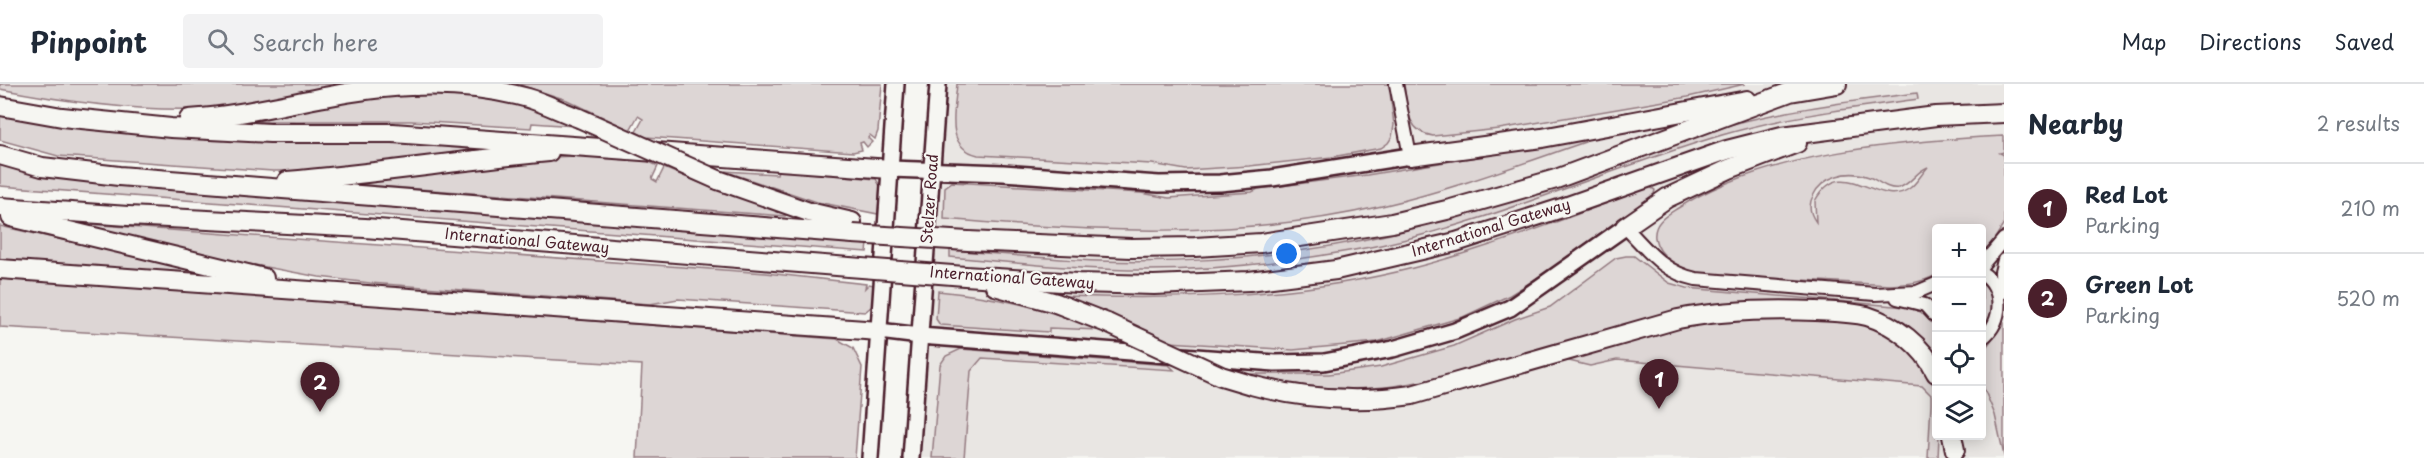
<!DOCTYPE html>
<html lang="en">
<head>
<meta charset="utf-8">
<style>
  body { margin:0; font-family:"Playpen Sans",sans-serif; background:#f2f2f3; color:#1f2937 }
  .controls { position:absolute; right:18px; bottom:18px; display:grid; overflow:hidden; border-radius:6px; box-shadow:0 3px 15px #0003 }
  .controls button { width:54px; height:54px; display:grid; place-items:center; padding:0; border:0; border-bottom:2px solid #e0e1e3; background:#fff; color:#1f2937; font:30px sans-serif }
  .you { position:absolute; left:1287px; top:170px; width:21px; height:21px; margin:-15px; border:4px solid #fff; border-radius:50%; background:#1a73e8; box-shadow:0 0 0 9px #1a73e833 }
  .badge { display:grid; place-items:center; width:39px; height:39px; border-radius:50%; background:#4a1f2b; color:#fff; font-size:20px; font-weight:700 }
  .pin { position:absolute; translate:-50% -50px; filter:drop-shadow(0 2px 3px #0008) }
  .pin::after { content:''; position:absolute; top:32px; width:21px; height:18px; background:inherit; clip-path:polygon(0 0,100% 0,50% 100%) }
  .list { margin:0; padding:0; list-style:none }
  h2 { display:flex; justify-content:space-between; align-items:center; height:78px; margin:0; padding:0 24px; font-size:26px }
  h2 small { font-size:20px; font-weight:400; color:#747a83 }
  .list li { display:grid; grid-template-columns:39px 1fr auto; gap:18px; align-items:center; box-sizing:border-box; height:90px; padding:0 24px; border-top:2px solid #e0e1e3 }
  .list b { display:block; font-size:22px; white-space:nowrap }
  .list p { margin:0; font-size:20px; white-space:nowrap; color:#747a83 }
  .list em { font-size:20px; font-style:normal; color:#747a83 }
  .icon { flex:none; width:33px; height:33px; fill:none; stroke:currentColor; stroke-width:2; stroke-linecap:round; stroke-linejoin:round }
  .map { position:relative; flex:none; width:2004px; height:374px; overflow:hidden }
  header { display:flex; align-items:center; gap:36px; box-sizing:border-box; height:84px; padding:0 30px; background:#fff; border-bottom:2px solid #e0e1e3 }
  header strong { font-size:28px }
  nav { display:flex; gap:33px; margin-inline-start:auto; font-size:21px }
  .search { width:420px; height:54px; background:#f2f2f3; display:flex; align-items:center; gap:15px; box-sizing:border-box; padding:0 21px; border-radius:6px; color:#747a83; font-size:22px }
  main { display:flex }
  aside { flex:1; background:#fff }
  .map>svg:first-child { display:block }
</style>
</head>
<body>
<header>
<strong>Pinpoint</strong>
<div class="search"><svg class="icon" aria-label="search" viewBox="0 0 24 24"><circle cx="10" cy="10" r="6"/><path d="M15 15l6 6"/></svg>Search here</div>
<nav><a>Map</a><a>Directions</a><a>Saved</a></nav>
</header>
<main>
<div class="map">
<svg width="2004" height="374" viewBox="0 0 2004 374">
  <rect width="100%" height="100%" fill="#f6f6f2"/>
  <filter id="ink" filterUnits="userSpaceOnUse"><feTurbulence type="fractalNoise" baseFrequency=".0167" numOctaves="2"/><feDisplacementMap in="SourceGraphic" scale="12" xChannelSelector="R" yChannelSelector="G"/><feConvolveMatrix kernelMatrix="1 2 1 2 8 2 1 2 1" color-interpolation-filters="sRGB"/></filter>
  <g filter="url(#ink)">
    <path fill="#e9e6e3" fill-rule="evenodd" d="M938 0H2004V374H911ZM1936 144H1982V352H1936Z"/>
    <g fill="#ddd6d5" stroke="#947a80" stroke-width="1.5" fill-rule="evenodd">
      <path d="M0 0H340C300 9 260 21 219 24 146 29 71 19 0 5Z"/>
      <polygon points="517,0 882,0 878,47 875,55 870,51 868,54 872,58 867,63 863,58 860,59 862,66 853,68 646,53 636,48 643,35 638,32 630,46 567,16"/>
      <path d="M957 0H1389L1394 41 1392 53 1388 59 1381 64 1332 73 1249 82 1186 86 1152 80 978 71C944 63 955 27 957 0Z"/>
      <path d="M1404 0H1745L1688 13 1499 45 1433 52C1406 48 1407 22 1404 0Z"/>
      <polygon points="454,8 518,20 575,42 532,39 531,44 411,37 253,37 388,10"/>
      <path d="M1917 9 1918 15C1852 24 1786 32 1722 51 1607 85 1498 136 1381 161 1305 176 1226 186 1148 186 1082 186 1016 179 950 173V166C1000 170 1050 175 1099 177 1196 180 1296 172 1390 150 1500 125 1603 77 1711 46 1779 26 1847 18 1917 9Z"/>
      <path d="M0 28 495 62C422 73 348 87 273 87L58 72 0 56Z"/>
      <path d="M2004 52V68L2000 69 2004 71V140L1988 165 1982 171V144H1936V191C1922 199 1906 200 1890 201L1698 190C1681 183 1659 175 1655 154 1653 138 1667 131 1678 124 1766 68 1902 57 2004 52ZM1928 83C1922 89 1917 99 1910 104 1878 128 1844 66 1815 117L1816 138C1810 130 1808 121 1813 112 1822 92 1849 85 1869 93 1878 96 1887 106 1898 104 1911 101 1916 87 1928 83Z"/>
      <path d="M1584 55 1585 58C1518 81 1451 106 1382 122 1238 156 1090 148 944 135L945 103 952 98 1141 109 1169 114 1252 108 1258 105 1367 91Z"/>
      <polygon points="573,72 645,76 658,82 652,95 657,98 664,84 710,103 789,128 785,132 350,100 535,74"/>
      <polygon points="0,81 44,92 82,97 544,132 868,160 867,168 0,102"/>
      <polygon points="778,86 876,95 880,102 878,130 817,118 724,87 777,90"/>
      <path d="M1650 103 1655 106 1654 110 1547 188 1510 211 1463 233 1377 258 1293 266 1169 258 1064 212C1180 216 1300 213 1413 184 1494 163 1572 132 1650 103Z"/>
      <polygon points="87,140 766,189 866,200 865,204 869,200 874,201 872,222 865,228 678,215 650,220 370,199 319,193 217,174 90,142"/>
      <polygon points="0,142 207,188 206,192 0,178"/>
      <path d="M1626 172H1634L1669 199 1687 204 1906 223 1921 228 1936 243V279C1932 273 1928 265 1923 260 1914 252 1885 245 1873 239 1857 233 1838 222 1822 220 1675 200 1542 279 1400 301 1350 309 1300 304 1251 290H1329L1381 283 1454 262 1515 235 1550 223 1616 174Z"/>
      <polygon points="0,193 837,255 853,264 862,283 855,374 637,374 642,281 0,243"/>
      <polygon points="1982,196 1989,201 1996,219 1989,238 1982,243"/>
      <path d="M938 207C998 213 1043 223 1099 246L1049 244V248L940 241 936 235Z"/>
      <path d="M1756 233C1816 235 1877 226 1918 278 1926 288 1934 297 1936 310 1939 323 1936 338 1936 352H1939L1938 374H1928L1931 319V311L1922 302 1617 276 1590 282 1569 277 1579 272 1672 244Z"/>
      <polygon points="2004,239 2004,372 1995,331 1982,300 1982,276 1984,266"/>
      <polygon points="961,265 1169,281 1174,286 982,274 971,287 964,374 932,374 940,281 946,272"/>
    </g>
    <g fill="none" stroke-linecap="round" stroke-linejoin="round">
      <g stroke="#4a1f2b" stroke-width="16">
        <g id="minor">
          <polyline points="1396,0 1410,72"/>
          <path d="M1625 143C1648 166 1662 188 1696 195L1875 210 1917 208 1936 200"/>
          <polyline points="1982,181 2004,155"/>
          <path d="M1982 189C2004 202 2004 239 1982 254"/>
          <polyline points="2002,208 2001,188 2004,176"/>
          <polyline points="1897,214 1925,221 1934,231"/>
        </g>
      </g>
      <g stroke="#4a1f2b" stroke-width="20">
        <g id="major">
          <polyline points="890,85 1003,89 1159,100 1220,99 1272,94 1410,72"/>
          <polyline points="879,247 920,252 1275,279 1324,278 1393,265 1455,247 1510,224 1625,143"/>
          <polyline points="870,374 896,0"/>
          <polyline points="911,374 938,0"/>
        </g>
      </g>
      <g stroke="#4a1f2b" stroke-width="22">
        <g id="highway">
          <polyline points="0,22 62,33 171,44 270,49 393,49 890,85"/>
          <path d="M189 35C264 30 335 5 410 2 448 0 491 4 528 14 545 19 562 28 579 34"/>
          <polyline points="0,71 42,83 119,92 853,150"/>
          <polyline points="1410,72 1542,54 1747,16"/>
          <polyline points="718,96 809,128 852,138"/>
          <path d="M287 97C375 90 462 76 549 68"/>
          <polyline points="0,123 128,132 365,144 849,183"/>
          <polyline points="11,133 264,194"/>
          <polyline points="1625,143 1667,114 1729,85 1797,59"/>
          <polyline points="968,157 1131,164 1195,163 1261,159 1392,139 1451,125 1556,95 1790,8 1837,0"/>
          <polyline points="0,185 879,247"/>
          <polyline points="965,192 1078,199 1154,201 1249,197 1336,186 1456,158 1565,123 1727,66 1782,52 1936,32 2004,29"/>
          <polyline points="995,202 1056,219 1107,239"/>
          <path d="M1251 301C1303 315 1358 319 1412 311L1678 235C1725 226 1769 225 1816 227 1833 228 1850 228 1867 232 1896 241 1923 262 1936 289"/>
          <polyline points="1952,352 1955,366"/>
        </g>
      </g>
      <use href="#minor" stroke="#f6f6f2" stroke-width="12"/>
      <use href="#major" stroke="#f6f6f2" stroke-width="15"/>
      <use href="#highway" stroke="#f6f6f2" stroke-width="18"/>
      <g stroke="#4a1f2b" stroke-width="22" stroke-linecap="butt">
        <g id="highway-bridge">
          <polyline points="579,34 718,96"/>
          <polyline points="853,150 968,157"/>
          <polyline points="849,183 965,192"/>
          <polyline points="1107,239 1221,292 1251,301"/>
        </g>
      </g>
      <use href="#highway-bridge" stroke="#f6f6f2" stroke-width="18"/>
    </g>
  </g>
  <g text-anchor="middle" stroke-width="4.5" stroke-linejoin="round" paint-order="stroke">
    <g font-size="15" fill="#4a1f2b" stroke="#f6f6f2">
      <text transform="translate(930 115) rotate(-86)" y="5">Stelzer Road</text>
      <text transform="translate(1491 144) rotate(-17)" y="5">International Gateway</text>
      <text transform="translate(527 157) rotate(5)" y="5">International Gateway</text>
      <text transform="translate(1012 194) rotate(4)" y="5">International Gateway</text>
    </g>
  </g>
</svg>
<div class="controls">
<button>+</button>
<button>−</button>
<button><svg class="icon" aria-label="locate" viewBox="0 0 24 24"><circle cx="12" cy="12" r="6"/><path d="M12 2v4M12 18v4M2 12h4M18 12h4"/></svg></button>
<button><svg class="icon" aria-label="layers" viewBox="0 0 24 24"><path d="M12 4l9 5-9 5-9-5zM3 14l9 5 9-5"/></svg></button>
</div>
<div class="you"></div>
<div class="pin badge" style="left:1659px;top:325px">1</div>
<div class="pin badge" style="left:320px;top:328px">2</div>
</div>
<aside>
<h2>Nearby<small>2 results</small></h2>
<ul class="list">
<li><span class="badge">1</span><div><b>Red Lot</b><p>Parking</p></div><em>210 m</em></li>
<li><span class="badge">2</span><div><b>Green Lot</b><p>Parking</p></div><em>520 m</em></li>
</ul>
</aside>
</main>
</body>
</html>
